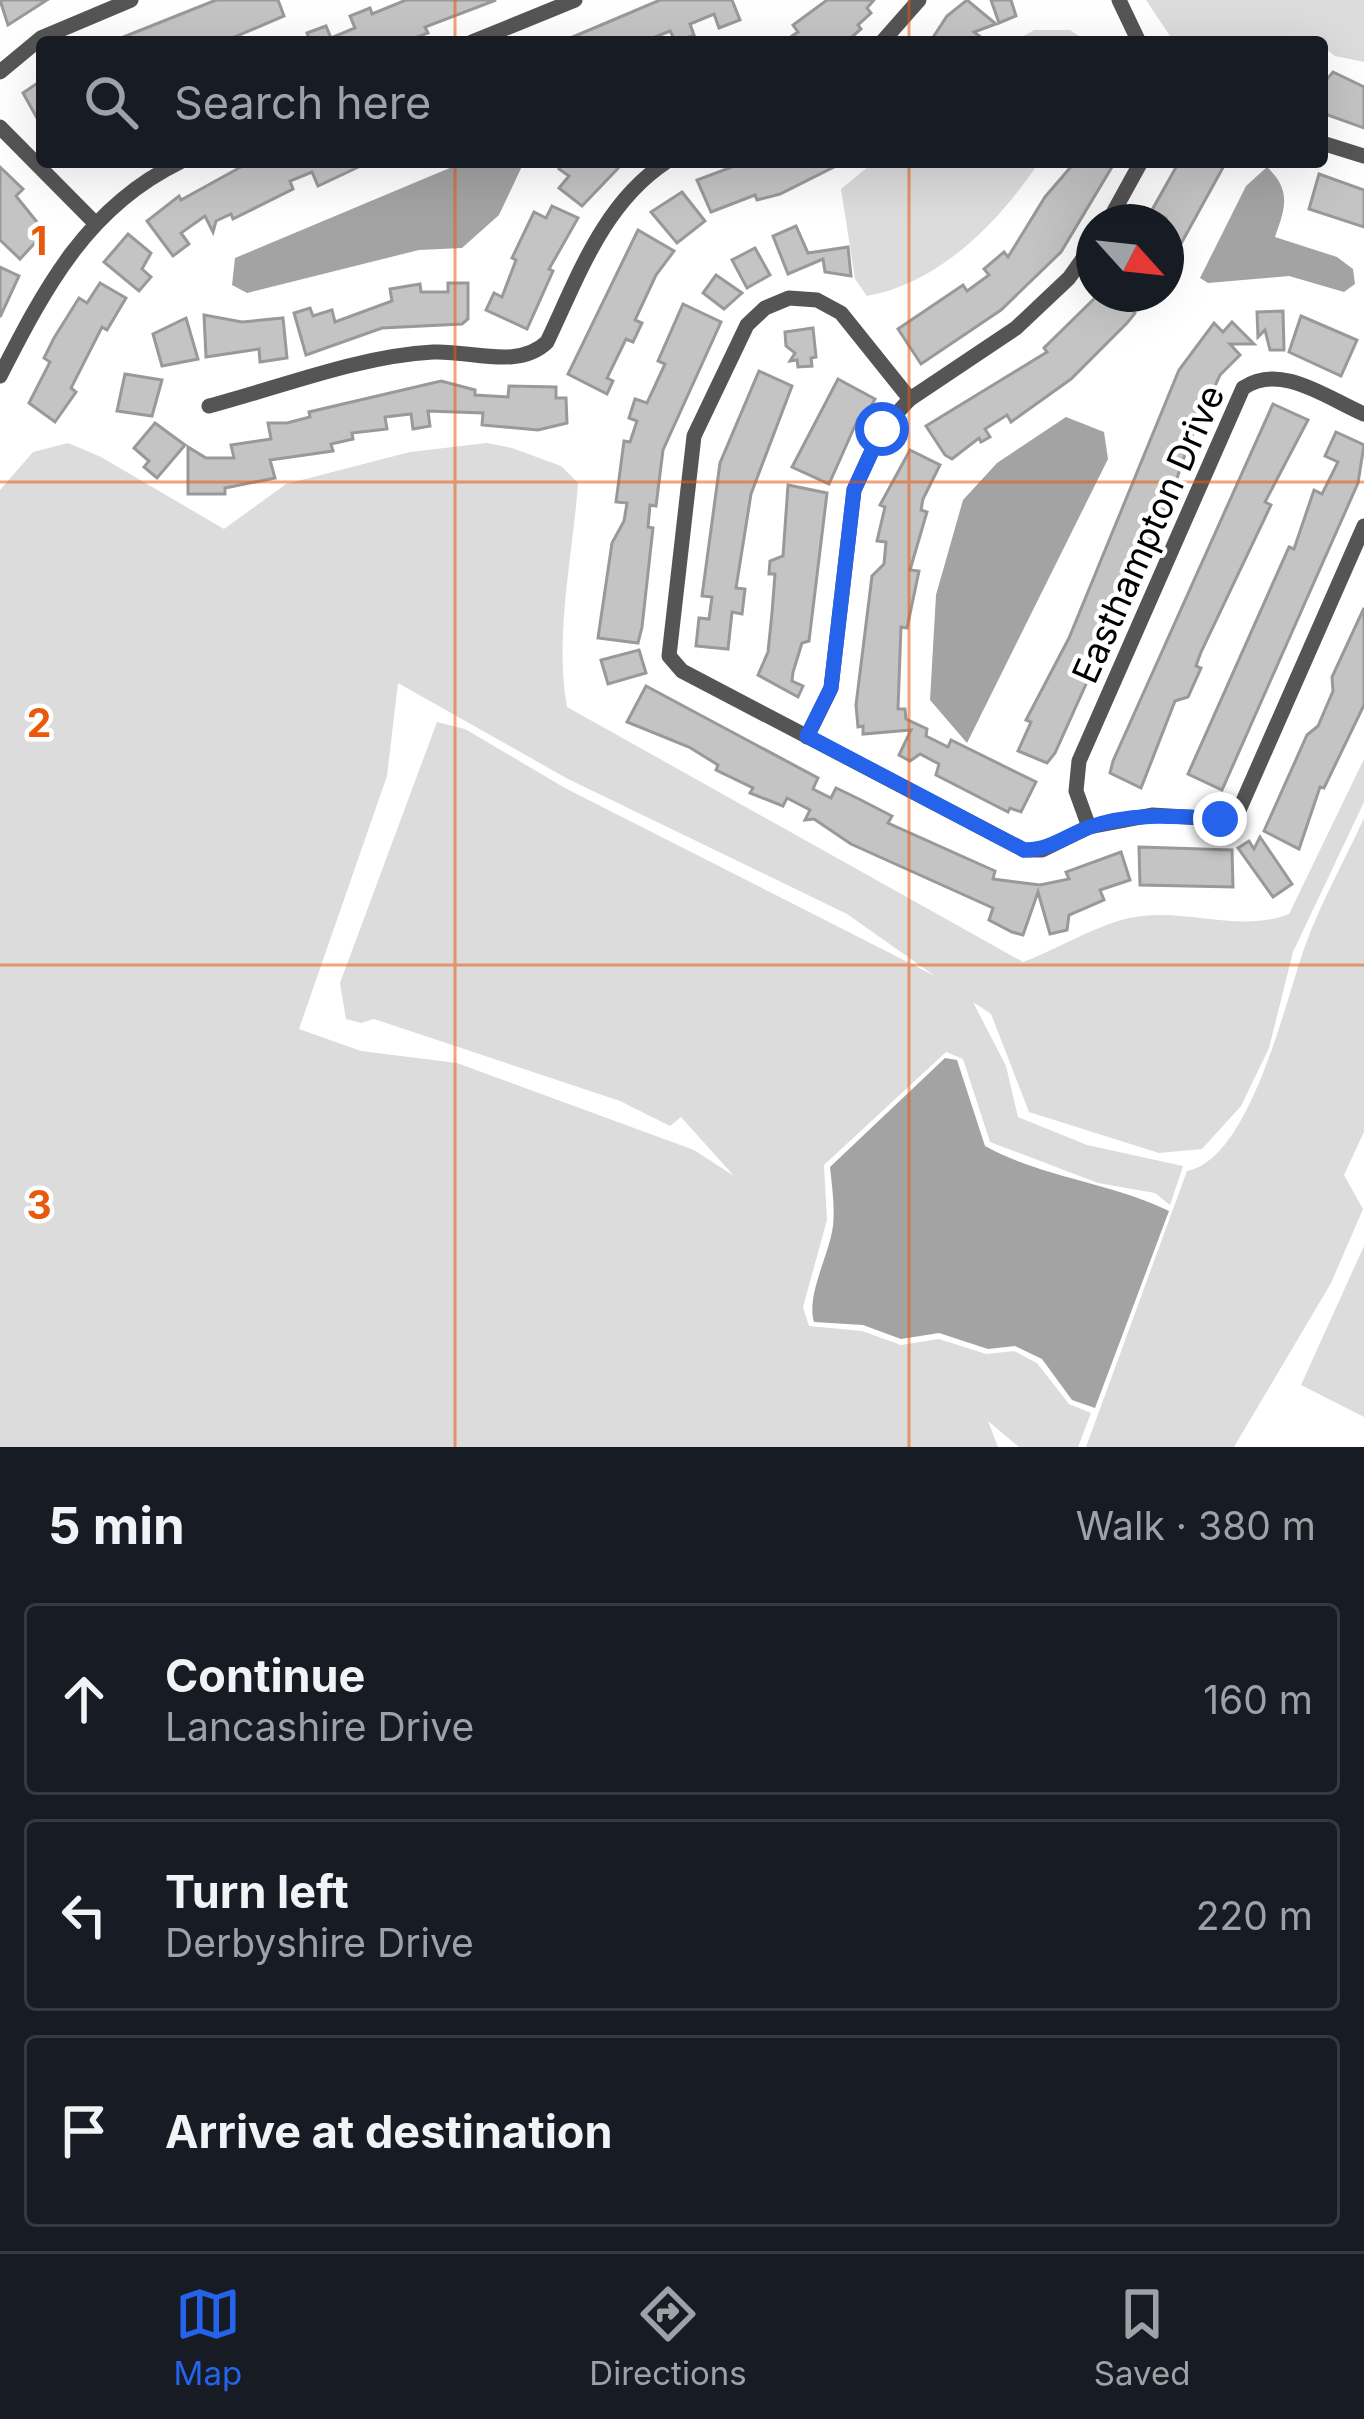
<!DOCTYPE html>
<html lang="en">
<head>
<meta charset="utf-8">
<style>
  body { margin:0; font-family:Inter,sans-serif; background:#20242c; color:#f1f3f6 }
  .compass { position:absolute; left:1076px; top:204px; width:108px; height:108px; border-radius:50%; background:#171b24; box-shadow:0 12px 48px #0002; rotate:117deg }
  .stop { position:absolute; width:36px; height:36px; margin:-27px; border:9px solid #2563eb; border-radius:50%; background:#fff }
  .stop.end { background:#2563eb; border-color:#fff; box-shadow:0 3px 12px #0008 }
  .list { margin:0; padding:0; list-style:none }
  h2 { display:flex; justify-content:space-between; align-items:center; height:156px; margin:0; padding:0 48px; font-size:51px }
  h2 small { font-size:39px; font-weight:400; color:#9ea1a6 }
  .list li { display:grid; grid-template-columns:78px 1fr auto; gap:36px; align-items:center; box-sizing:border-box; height:192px; margin:0 24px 24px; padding:0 24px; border:3px solid #363941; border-radius:12px }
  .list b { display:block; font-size:45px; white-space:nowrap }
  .list p { margin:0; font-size:39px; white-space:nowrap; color:#9ea1a6 }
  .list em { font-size:39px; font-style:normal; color:#9ea1a6 }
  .icon { flex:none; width:66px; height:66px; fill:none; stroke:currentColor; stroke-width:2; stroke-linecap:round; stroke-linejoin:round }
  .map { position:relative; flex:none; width:1364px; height:1447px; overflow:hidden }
  .search { position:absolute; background:#171b24; box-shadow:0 12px 48px #0002; left:36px; right:36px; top:36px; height:132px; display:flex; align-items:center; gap:30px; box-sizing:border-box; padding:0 42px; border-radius:12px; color:#9ea1a6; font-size:45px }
  .sheet { height:804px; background:#171b24 }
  nav { display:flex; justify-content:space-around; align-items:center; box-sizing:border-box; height:168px; border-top:3px solid #363941; background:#171b24; font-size:33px; color:#9ea1a6 }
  nav a { display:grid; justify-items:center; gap:6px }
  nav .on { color:#2563eb }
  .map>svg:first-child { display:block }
</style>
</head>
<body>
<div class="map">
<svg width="1364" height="1447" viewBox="0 0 1364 1447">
  <rect width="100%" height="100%" fill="#fff"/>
  <g fill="#dcdcdc" fill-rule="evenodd">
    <polygon points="1146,0 1364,0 1364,62 1335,56 1311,38 1174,42"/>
    <polygon points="1034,30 1070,30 1087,42 1013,42"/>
    <path d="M874 162H1039C999 222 940 283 867 296L855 279 841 189Z"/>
    <path d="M68 443 101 457 224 529 286 484 410 452 487 443 512 448 561 466 578 483C573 555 554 636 567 707L1023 962C1058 949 1094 926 1129 918 1182 906 1240 934 1289 914L1364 759V802L1293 952 1269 1048 1241 1106 1202 1149 1159 1153 1029 1112 991 1014 973 1002 1006 1066 1018 1117 1087 1145 1183 1166 1170 1205 1155 1193 1098 1183 990 1142 963 1059 946 1052 824 1165 827 1220 803 1307 809 1326 862 1331 901 1345 939 1339 986 1354 1014 1351 1037 1363 1069 1404 1091 1413 1078 1447H1019L988 1421 998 1447H0V490L33 452ZM398 683 568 779 847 914 935 976 565 788 465 729 437 722 340 983 346 1019 361 1023 374 1019 620 1101 670 1126 681 1117 734 1176 694 1150 457 1063 361 1051 299 1029 387 776Z"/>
    <path d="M1364 818V1132L1344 1175 1363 1209 1331 1283 1234 1447H1086L1187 1171C1251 1159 1286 998 1305 946 1321 902 1345 860 1364 818Z"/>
    <polygon points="1364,1246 1364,1417 1301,1385"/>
  </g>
  <g fill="#a3a3a3">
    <polygon points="464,162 524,162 499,215 462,248 419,250 247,293 232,285 235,258"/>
    <path d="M1267 167C1292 190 1285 209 1275 237L1337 257 1353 269 1355 284 1344 292 1289 276 1208 283 1200 278 1246 186Z"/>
    <polygon points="1066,417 1104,432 1108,459 967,743 930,700 936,595 963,500 997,463"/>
    <path d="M945 1058 957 1060 985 1146C1043 1178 1110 1182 1169 1211L1095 1408 1072 1400 1042 1359 1015 1346 988 1349 939 1333 901 1339 863 1325 814 1322C806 1295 829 1256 833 1226 835 1207 832 1186 830 1167Z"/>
  </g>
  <g fill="#c4c4c4" stroke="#999" stroke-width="3">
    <polygon points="0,0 47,0 8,25"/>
    <polygon points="216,0 278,0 284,16 223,42 111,42"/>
    <polygon points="406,0 496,0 425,27 428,33 404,42 310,42 307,33 326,26 331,38 355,28 350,16 370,8 372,14"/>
    <polygon points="660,0 732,0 740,20 719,28 714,14 690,24 694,35 676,42 670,31 643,42 561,42"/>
    <polygon points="827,0 874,0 867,8 871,13 858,25 861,29 846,42 783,42 798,32 793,25"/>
    <polygon points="967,0 996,24 974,32 987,42 930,42 947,16"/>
    <polygon points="991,0 1011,0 1016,16 999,23"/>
    <polygon points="1333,72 1364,87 1364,128 1322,113 1322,85"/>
    <polygon points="42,80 42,127 23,93"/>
    <polygon points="250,162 369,162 318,186 312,172 290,181 293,189 233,219 231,214 216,221 213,232 205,216 181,233 189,244 173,256 147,221 179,196 181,200"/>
    <polygon points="564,162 624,162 582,206 559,188 569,176 559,169"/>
    <polygon points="745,162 844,162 780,194 757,200 755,195 711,212 697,180"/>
    <polygon points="1075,162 1115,162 1061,252 1001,310 921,364 898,329 963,285 967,291 989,275 984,269 1004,252 1008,257 1045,197"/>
    <polygon points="1179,162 1226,162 1166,271 1166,218 1152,210"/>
    <polygon points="0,167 23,189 16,196 45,232 20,259 0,240"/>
    <polygon points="1319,174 1364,190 1364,227 1309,209"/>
    <polygon points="682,192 705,221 677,243 651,212"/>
    <polygon points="552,206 578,218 549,269 553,271 527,329 486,310 494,293 502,297 516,260 512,258 534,212 546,218"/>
    <polygon points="796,226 808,253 848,247 851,276 825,272 823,259 788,274 773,236"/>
    <polygon points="638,230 674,251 656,275 635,320 642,323 633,342 626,339 607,378 613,381 607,394 568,374"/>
    <polygon points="128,234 151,253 142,269 151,277 139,291 104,262"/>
    <polygon points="755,248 770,275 747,288 732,260"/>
    <polygon points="0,267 19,276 0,317"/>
    <polygon points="716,275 742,293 724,309 703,293"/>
    <polygon points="100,283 126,298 107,330 102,327 71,388 76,392 55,422 29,403 50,362 44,358 54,338 79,298 87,303"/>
    <polygon points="448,283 468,283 468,319 462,324 382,328 306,355 294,313 310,308 313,316 332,310 335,322 392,301 390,289 420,284 421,292 448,292"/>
    <polygon points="1099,294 1142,294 1130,308 1135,313 1127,323 1071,379 1011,422 1007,415 985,429 990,437 981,442 979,438 952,459 945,455 926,426 1047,352 1044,348"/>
    <polygon points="683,304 721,322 663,450 656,506 650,505 648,527 653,528 642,627 638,643 598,638 612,543 624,521 627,503 616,502 624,441 630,442 637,421 629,418 635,399 647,403 665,364 658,361"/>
    <polygon points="1283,311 1284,350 1270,350 1265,330 1258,337 1257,312"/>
    <polygon points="204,315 242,322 283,318 287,358 260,362 259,349 206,357"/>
    <polygon points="1301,316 1357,340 1341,376 1289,352"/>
    <polygon points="186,318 198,359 162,366 153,334"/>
    <polygon points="1232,322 1254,344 1230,344 1240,355 1220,375 1190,440 1172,493 1055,753 1047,763 1018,751 1031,722 1026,720 1069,638 1179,370 1214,323 1223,332"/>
    <polygon points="813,328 816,357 811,358 812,366 798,367 797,360 790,361 795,353 786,346 785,332"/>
    <polygon points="759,371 792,386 751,494 736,588 745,589 742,614 732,612 728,649 696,646 699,618 709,619 712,597 702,596 720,463"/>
    <polygon points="125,374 162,380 152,416 117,411"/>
    <polygon points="838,379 875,399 862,422 858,419 829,484 792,467"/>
    <polygon points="441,381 475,390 475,395 508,397 509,386 556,387 556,398 566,398 567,423 538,430 482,425 483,413 428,411 430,426 413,429 411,414 385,417 387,429 352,433 353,439 331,444 333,451 270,460 275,478 225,488 225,494 188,494 188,447 206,458 234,458 231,445 271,439 268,423 287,423 310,417 309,412"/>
    <polygon points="1273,404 1308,420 1265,502 1271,505 1201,652 1196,666 1201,668 1188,697 1175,701 1141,788 1110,773 1113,761"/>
    <polygon points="155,423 185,445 157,478 144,467 149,461 134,448"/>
    <polygon points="1336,432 1364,445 1358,483 1222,790 1188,774 1289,547 1294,549 1314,490 1322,494 1338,462 1325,456"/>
    <polygon points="910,450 940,465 923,499 921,510 927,512 910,570 919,571 907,628 901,627 898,709 905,709 906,719 927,729 926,736 948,747 951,740 1036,782 1021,812 1010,808 1008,812 936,775 939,764 920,754 910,761 899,755 911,730 863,734 863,726 858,727 856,705 872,576 884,564 886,542 877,541 885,507 880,505"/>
    <polygon points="788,485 827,493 809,641 802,643 793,672 792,681 803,686 798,697 758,675 768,652 772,613 775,574 769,574 770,561 783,556"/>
    <polygon points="1364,608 1364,705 1324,788 1320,787 1299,849 1264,831 1307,735 1318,726 1333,691 1332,677"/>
    <polygon points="639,650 646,673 608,684 601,660"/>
    <polygon points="646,686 818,778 813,789 831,798 836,788 859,799 892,816 888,823 995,871 993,879 1040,885 1069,879 1066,872 1121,852 1130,880 1100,890 1104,900 1069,915 1067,930 1050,934 1038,892 1023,935 1012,932 989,920 993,908 851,844 814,819 805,820 810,810 787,798 783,806 750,793 753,788 716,770 718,765 689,747 627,722"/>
    <polygon points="1260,837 1292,884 1273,897 1238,848 1249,841 1254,849"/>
    <polygon points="1139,847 1232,850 1233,887 1140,885"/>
  </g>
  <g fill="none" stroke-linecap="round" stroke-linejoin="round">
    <g stroke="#555" stroke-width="15">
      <polyline points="1119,0 1139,42"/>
      <polyline points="472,42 575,0"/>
      <polyline points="882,42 919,0"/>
      <polyline points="0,72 41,38 131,0"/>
      <polyline points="0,127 94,222"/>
      <polyline points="1322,143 1364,156"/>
      <polyline points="1108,222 1141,162"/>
      <path d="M0 376C45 288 87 207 180 162"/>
      <polyline points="910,399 841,313 817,300 789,298 765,308 747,325 694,436 669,656 682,671 1024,850 1042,850 1089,827 1152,815 1220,819 1240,808 1364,526"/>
      <path d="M209 406C281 387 359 356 433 352 471 350 518 370 547 342 579 275 603 204 666 162"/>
      <polyline points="807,737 831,688 854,490 882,429 910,399 1016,328 1069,278 1094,243"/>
      <path d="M1089 827 1076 791 1079 761 1243 388C1280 362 1327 398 1364 414"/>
    </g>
  </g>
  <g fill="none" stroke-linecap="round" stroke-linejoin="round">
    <path stroke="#2563eb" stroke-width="15" d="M882 429 854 490 831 688 807 736 1024 850C1049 850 1065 837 1087 828 1130 812 1175 816 1220 819"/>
  </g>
  <path fill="none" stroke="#e8590c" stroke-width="3" stroke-opacity="0.55" d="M455 0V42M909 0V42M455 162V1447M909 162V1447M0 482H1364M0 965H1364"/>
  <g text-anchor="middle" stroke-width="9" stroke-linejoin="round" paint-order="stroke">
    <g font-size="36" fill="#000" stroke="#fff">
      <text transform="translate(1148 534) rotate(-66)" y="13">Easthampton Drive</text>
    </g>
  </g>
  <g font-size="39" text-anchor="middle" font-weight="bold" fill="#e8590c" stroke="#fff" stroke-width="9" stroke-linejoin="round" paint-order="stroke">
    <text x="39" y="255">1</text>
    <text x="39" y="737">2</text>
    <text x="39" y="1219">3</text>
  </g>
</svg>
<svg class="compass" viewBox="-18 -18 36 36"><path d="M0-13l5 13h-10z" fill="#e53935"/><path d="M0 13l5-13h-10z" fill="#9ea1a6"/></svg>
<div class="stop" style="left:882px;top:429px"></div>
<div class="stop end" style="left:1220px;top:819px"></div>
<div class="search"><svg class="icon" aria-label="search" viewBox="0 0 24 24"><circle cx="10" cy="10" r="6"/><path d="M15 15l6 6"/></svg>Search here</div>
</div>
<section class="sheet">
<h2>5 min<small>Walk · 380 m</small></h2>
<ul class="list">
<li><svg class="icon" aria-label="ahead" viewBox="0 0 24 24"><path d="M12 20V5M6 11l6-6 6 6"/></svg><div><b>Continue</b><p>Lancashire Drive</p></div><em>160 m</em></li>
<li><svg class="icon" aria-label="left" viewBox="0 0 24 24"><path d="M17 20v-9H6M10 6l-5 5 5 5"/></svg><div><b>Turn left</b><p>Derbyshire Drive</p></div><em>220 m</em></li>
<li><svg class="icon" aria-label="arrive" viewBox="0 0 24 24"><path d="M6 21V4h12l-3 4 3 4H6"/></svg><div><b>Arrive at destination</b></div></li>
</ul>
</section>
<nav>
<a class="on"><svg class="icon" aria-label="map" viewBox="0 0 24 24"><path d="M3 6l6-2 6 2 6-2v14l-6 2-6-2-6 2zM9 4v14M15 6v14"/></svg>Map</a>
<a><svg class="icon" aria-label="directions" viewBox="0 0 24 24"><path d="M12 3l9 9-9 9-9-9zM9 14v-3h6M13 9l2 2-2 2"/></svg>Directions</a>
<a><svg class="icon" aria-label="saved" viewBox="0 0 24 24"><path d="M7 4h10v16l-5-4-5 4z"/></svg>Saved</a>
</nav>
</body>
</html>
